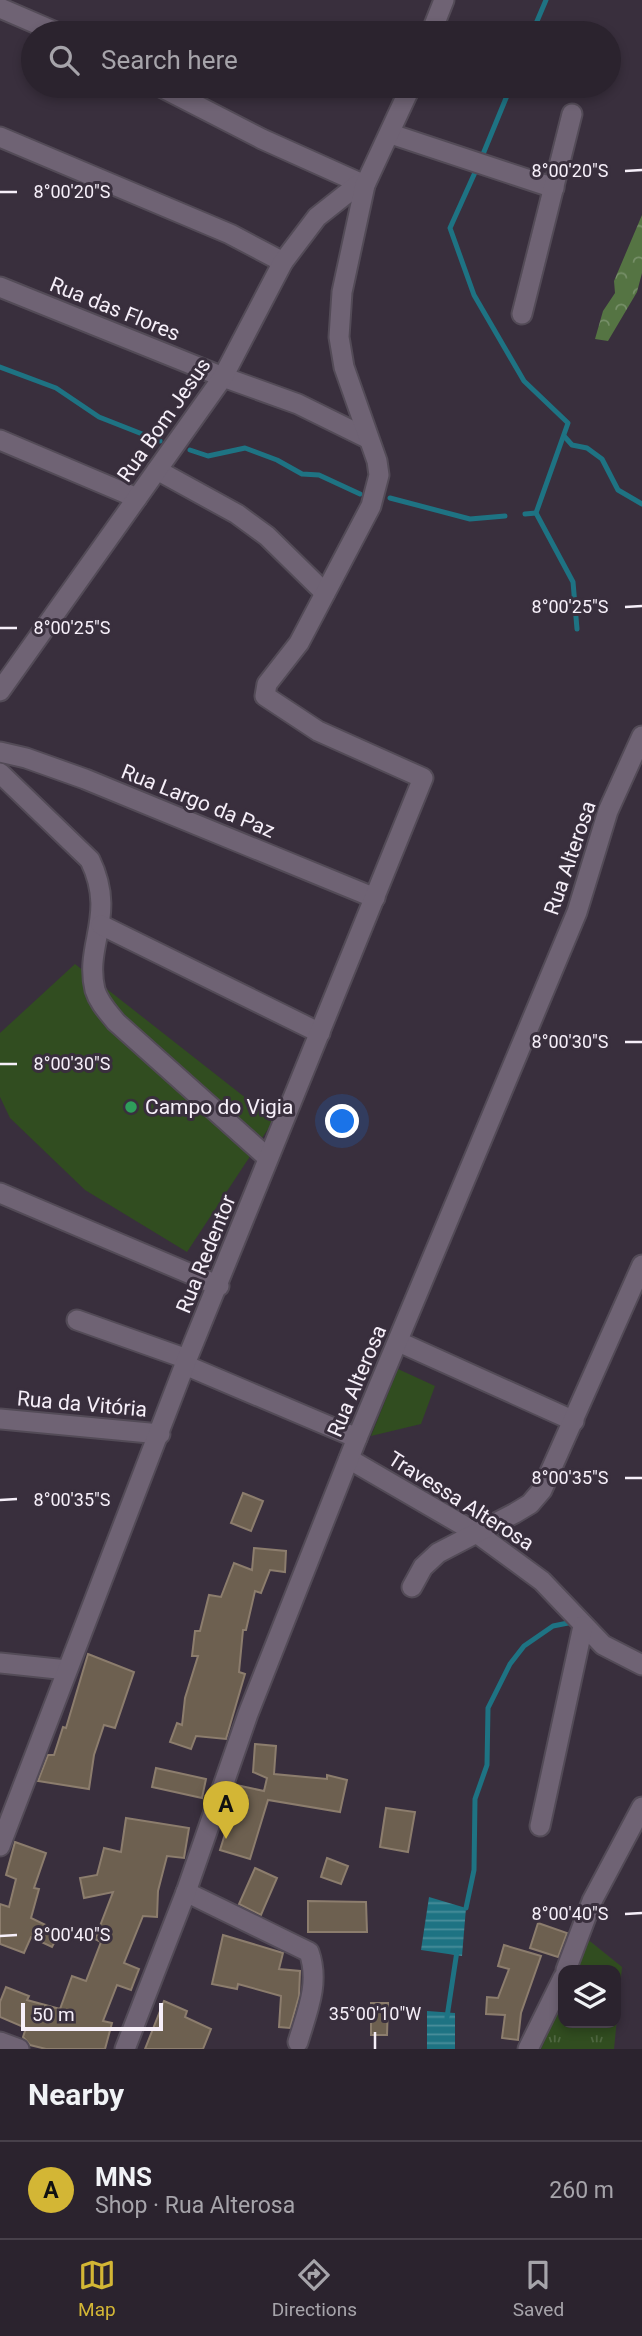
<!DOCTYPE html>
<html lang="en">
<head>
<meta charset="utf-8">
<style>
  body { margin:0; font-family:Roboto,sans-serif; background:#372f3a; color:#f1f3f6 }
  .controls { position:absolute; right:21px; bottom:21px; display:grid; overflow:hidden; border-radius:14px; box-shadow:0 4px 10px #0003 }
  .controls button { width:63px; height:63px; display:grid; place-items:center; padding:0; border:0; border-bottom:2px solid #47404a; background:#2b232e; color:#f1f3f6; font:35px sans-serif }
  .scale { position:absolute; left:21px; bottom:18px; width:142px; box-sizing:border-box; padding-left:7px; border:4px solid #f6eff9; border-top:0; font-size:19px; line-height:24px; white-space:nowrap; color:#f6eff9; -webkit-text-stroke:5px #392f3d; paint-order:stroke }
  .you { position:absolute; left:343px; top:1122px; width:24px; height:24px; margin:-18px; border:5px solid #fff; border-radius:50%; background:#1a73e8; box-shadow:0 0 0 10px #1a73e833 }
  .badge { display:grid; place-items:center; width:46px; height:46px; border-radius:50%; background:#d3b635; color:#111; font-size:23px; font-weight:700 }
  .pin { position:absolute; translate:-50% -58px; filter:drop-shadow(0 2px 4px #0008) }
  .pin::after { content:''; position:absolute; top:37px; width:24px; height:21px; background:inherit; clip-path:polygon(0 0,100% 0,50% 100%) }
  .list { margin:0; padding:0; list-style:none }
  h2 { display:flex; justify-content:space-between; align-items:center; height:91px; margin:0; padding:0 28px; font-size:30px }
  h2 small { font-size:23px; font-weight:400; color:#a6a4aa }
  .list li { display:grid; grid-template-columns:46px 1fr auto; gap:21px; align-items:center; box-sizing:border-box; height:98px; padding:0 28px; border-top:2px solid #47404a }
  .list b { display:block; font-size:26px; white-space:nowrap }
  .list p { margin:0; font-size:23px; white-space:nowrap; color:#a6a4aa }
  .list em { font-size:23px; font-style:normal; color:#a6a4aa }
  .icon { flex:none; width:38px; height:38px; fill:none; stroke:currentColor; stroke-width:2; stroke-linecap:round; stroke-linejoin:round }
  .map { position:relative; flex:none; width:642px; height:2049px; overflow:hidden }
  .search { position:absolute; background:#2b232e; box-shadow:0 4px 10px #0003; left:21px; right:21px; top:21px; height:77px; display:flex; align-items:center; gap:18px; box-sizing:border-box; padding:0 24px; border-radius:38px; color:#a6a4aa; font-size:26px }
  .sheet { height:189px; background:#2b232e }
  nav { display:flex; justify-content:space-around; align-items:center; box-sizing:border-box; height:98px; border-top:2px solid #47404a; background:#2b232e; font-size:19px; color:#a6a4aa }
  nav a { display:grid; justify-items:center; gap:4px }
  nav .on { color:#d3b635 }
  .map>svg:first-child { display:block }
</style>
</head>
<body>
<div class="map">
<svg width="642" height="2049" viewBox="0 0 642 2049">
  <defs>
    <pattern id="grass-tufts" width="24" height="20" patternUnits="userSpaceOnUse" patternTransform="scale(1.75)"><rect width="24" height="20" fill="#314d20"/><path d="M3 7l-1-3M5 7V3M7 7l1-3M15 17l-1-3M17 17v-4M19 17l1-3" fill="none" stroke="#4f6741"/></pattern>
    <pattern id="forest-crowns" width="20" height="18" patternUnits="userSpaceOnUse" patternTransform="scale(1.75)"><rect width="20" height="18" fill="#557443"/><path d="M2 6a3 3 0 1 1 6 0M12 15a3 3 0 1 1 6 0" fill="none" stroke="#768f68"/></pattern>
    <pattern id="water-rules" width="6" height="5" patternUnits="userSpaceOnUse" patternTransform="scale(1.75)"><rect width="6" height="5" fill="#1e7383"/><path d="M0 2.5h6" fill="none" stroke="#4a8e9b"/></pattern>
  </defs>
  <rect width="100%" height="100%" fill="#392f3d"/>
  <polygon fill="url(#grass-tufts)" points="586,1938 622,1967 614,2049 541,2049 563,1999 563,2023 616,2023 616,1970 578,1970"/>
  <polygon fill="url(#forest-crowns)" points="642,215 642,273 637,292 608,341 595,339 603,311 615,293 614,281"/>
  <g fill="#314d20">
    <polygon points="75,964 274,1120 187,1252 85,1190 10,1118 0,1097 0,1033"/>
    <polygon points="398,1369 435,1386 421,1424 371,1436"/>
  </g>
  <g fill="url(#water-rules)">
    <polygon points="429,1897 466,1908 462,1956 421,1950"/>
    <polygon points="427,2011 455,2013 455,2049 427,2049"/>
  </g>
  <g fill="none" stroke-linecap="round" stroke-linejoin="round">
    <g stroke="#1e7383" stroke-width="5">
      <polyline points="532,33 546,0"/>
      <polyline points="481,159 511,86"/>
      <polyline points="477,168 450,228 474,295 524,381 568,423 536,513 573,582 577,629"/>
      <polyline points="0,367 56,388 99,417 160,441"/>
      <polyline points="564,436 572,445 587,448 602,459 618,490 642,504"/>
      <polyline points="190,450 208,456 245,448 277,460 302,474 319,475 360,494"/>
      <polyline points="390,498 470,519 505,516"/>
      <polyline points="525,514 536,513"/>
      <polyline points="466,1908 474,1870 475,1799 487,1765 488,1708 510,1664 524,1646 553,1626 573,1622"/>
      <polyline points="447,2017 457,1951"/>
    </g>
  </g>
  <g fill="#6d6050" stroke="#8c7d6d" stroke-width="2">
    <polygon points="243,1493 263,1501 251,1531 231,1523"/>
    <polygon points="254,1548 286,1551 285,1572 270,1570 261,1593 255,1591 246,1630 243,1630 239,1672 245,1674 226,1739 196,1736 191,1749 170,1742 177,1723 182,1725 185,1698 198,1656 192,1656 195,1631 200,1631 209,1595 221,1597 234,1563 252,1570"/>
    <polygon points="88,1654 134,1672 115,1728 104,1725 94,1755 89,1789 38,1781 48,1755 54,1755 63,1727 66,1728"/>
    <polygon points="255,1744 276,1746 274,1774 327,1779 327,1775 347,1780 340,1812 268,1800 250,1859 220,1850 234,1805 230,1804 236,1785 264,1791 267,1778 253,1772"/>
    <polygon points="156,1768 206,1779 202,1798 152,1787"/>
    <polygon points="386,1808 415,1812 408,1852 380,1847"/>
    <polygon points="126,1818 189,1828 184,1858 167,1856 158,1891 157,1917 143,1916 124,1963 139,1969 131,1990 117,1985 103,2021 112,2023 105,2049 46,2049 30,2045 23,2037 26,2028 0,2017 0,2002 6,1987 29,1996 27,2000 60,2009 72,1976 86,1981 101,1942 95,1939 113,1892 84,1898 80,1878 97,1875 104,1848 121,1852"/>
    <polygon points="15,1842 46,1853 34,1888 39,1889 31,1918 60,1932 52,1947 31,1937 24,1953 0,1944 0,1904 9,1907 16,1879 6,1875"/>
    <polygon points="327,1858 348,1866 341,1884 321,1877"/>
    <polygon points="255,1868 277,1878 261,1915 239,1904"/>
    <polygon points="308,1901 366,1902 367,1932 308,1932"/>
    <polygon points="538,1923 567,1933 558,1957 530,1948"/>
    <polygon points="223,1935 283,1953 279,1969 300,1971 299,1996 290,2028 279,2027 281,1996 238,1984 237,1989 212,1984"/>
    <polygon points="504,1945 541,1956 521,2013 518,2040 502,2038 505,2015 486,2014 487,1997 498,1998 509,1969 498,1966"/>
    <polygon points="164,2001 187,2011 185,2017 211,2029 203,2049 145,2049"/>
    <polygon points="371,2003 388,2003 387,2035 371,2035"/>
  </g>
  <g fill="none" stroke-linecap="round" stroke-linejoin="round">
    <g stroke="#534b57" stroke-width="23">
      <g id="minor">
        <polyline points="0,8 58,33"/>
        <polyline points="431,33 444,0"/>
        <polyline points="159,86 262,139 360,183"/>
        <polyline points="391,134 554,188"/>
        <polyline points="0,137 230,234 283,262"/>
        <polyline points="0,287 223,377 298,404 367,438"/>
        <polyline points="522,314 572,114"/>
        <polyline points="0,440 137,498"/>
        <polyline points="157,470 237,514 267,536 325,593"/>
        <polyline points="0,691 223,377 283,262 317,217 360,183 365,185"/>
        <polyline points="0,752 26,758 85,779 375,898"/>
        <path d="M0 773 90 860C117 916 84 944 95 990 99 1003 108 1012 116 1022L268 1158"/>
        <polyline points="101,925 320,1033"/>
        <polyline points="0,1193 219,1286"/>
        <polyline points="77,1320 187,1359"/>
        <polyline points="399,1342 574,1421"/>
        <polyline points="185,1365 357,1438"/>
        <polyline points="0,1419 160,1434"/>
        <polyline points="349,1459 478,1534 542,1581 603,1645 642,1665"/>
        <polyline points="412,1587 423,1567 438,1553 515,1513 530,1504 542,1490 642,1265"/>
        <polyline points="0,1663 67,1670"/>
        <polyline points="540,1826 583,1626"/>
        <polyline points="0,1846 187,1359 423,778 318,731 265,696 267,684 299,643 371,506 379,475 377,461 344,367 339,337 342,292 365,185 411,86"/>
        <path d="M186 1892 309 1952C320 1983 307 2012 298 2042"/>
        <polyline points="566,1970 592,1901 642,1807"/>
        <polyline points="0,2042 19,2049"/>
        <polyline points="125,2049 186,1892 248,1714 357,1438 577,912 608,811 642,736"/>
        <polyline points="528,2049 563,1978"/>
      </g>
    </g>
    <use href="#minor" stroke="#6f6374" stroke-width="19"/>
  </g>
  <path fill="none" stroke="#f6eff9" stroke-width="2.5" d="M625 171 642 170M0 192H17M625 607 642 606M0 628H17M625 1042H642M0 1064H17M625 1478H642M0 1500 17 1499M625 1914 642 1913M0 1936 17 1935M375 2032V2049"/>
  <circle fill="#2e9e5b" stroke="#392f3d" stroke-width="2.5" cx="131" cy="1107" r="7"/>
  <g text-anchor="middle" stroke-width="6" stroke-linejoin="round" paint-order="stroke">
    <g font-size="21" fill="#f6eff9" stroke="#392f3d">
      <text transform="translate(115 309) rotate(22)" y="7">Rua das Flores</text>
      <text transform="translate(164 420) rotate(-55)" y="7">Rua Bom Jesus</text>
      <text transform="translate(198 801) rotate(22)" y="7">Rua Largo da Paz</text>
      <text transform="translate(570 858) rotate(-71)" y="7">Rua Alterosa</text>
      <text transform="translate(206 1254) rotate(-68)" y="7">Rua Redentor</text>
      <text transform="translate(357 1381) rotate(-67)" y="7">Rua Alterosa</text>
      <text transform="translate(82 1404) rotate(5)" y="7">Rua da Vitória</text>
      <text transform="translate(461 1501) rotate(32)" y="7">Travessa Alterosa</text>
    </g>
    <g font-size="21" fill="#f6eff9" stroke="#392f3d" text-anchor="start">
      <text x="145" y="1114">Campo do Vigia</text>
    </g>
  </g>
  <g font-size="18" text-anchor="middle" fill="#f6eff9" stroke="#392f3d" stroke-width="6" stroke-linejoin="round" paint-order="stroke">
    <text x="570" y="177">8°00'20"S</text>
    <text x="72" y="198">8°00'20"S</text>
    <text x="570" y="613">8°00'25"S</text>
    <text x="72" y="634">8°00'25"S</text>
    <text x="570" y="1048">8°00'30"S</text>
    <text x="72" y="1070">8°00'30"S</text>
    <text x="570" y="1484">8°00'35"S</text>
    <text x="72" y="1506">8°00'35"S</text>
    <text x="570" y="1920">8°00'40"S</text>
    <text x="72" y="1941">8°00'40"S</text>
    <text x="375" y="2020">35°00'10"W</text>
  </g>
</svg>
<div class="controls">
<button><svg class="icon" aria-label="layers" viewBox="0 0 24 24"><path d="M12 4l9 5-9 5-9-5zM3 14l9 5 9-5"/></svg></button>
</div>
<div class="scale">50 m</div>
<div class="you"></div>
<div class="pin badge" style="left:226px;top:1839px">A</div>
<div class="search"><svg class="icon" aria-label="search" viewBox="0 0 24 24"><circle cx="10" cy="10" r="6"/><path d="M15 15l6 6"/></svg>Search here</div>
</div>
<section class="sheet">
<h2>Nearby<small></small></h2>
<ul class="list">
<li><span class="badge">A</span><div><b>MNS</b><p>Shop · Rua Alterosa</p></div><em>260 m</em></li>
</ul>
</section>
<nav>
<a class="on"><svg class="icon" aria-label="map" viewBox="0 0 24 24"><path d="M3 6l6-2 6 2 6-2v14l-6 2-6-2-6 2zM9 4v14M15 6v14"/></svg>Map</a>
<a><svg class="icon" aria-label="directions" viewBox="0 0 24 24"><path d="M12 3l9 9-9 9-9-9zM9 14v-3h6M13 9l2 2-2 2"/></svg>Directions</a>
<a><svg class="icon" aria-label="saved" viewBox="0 0 24 24"><path d="M7 4h10v16l-5-4-5 4z"/></svg>Saved</a>
</nav>
</body>
</html>
